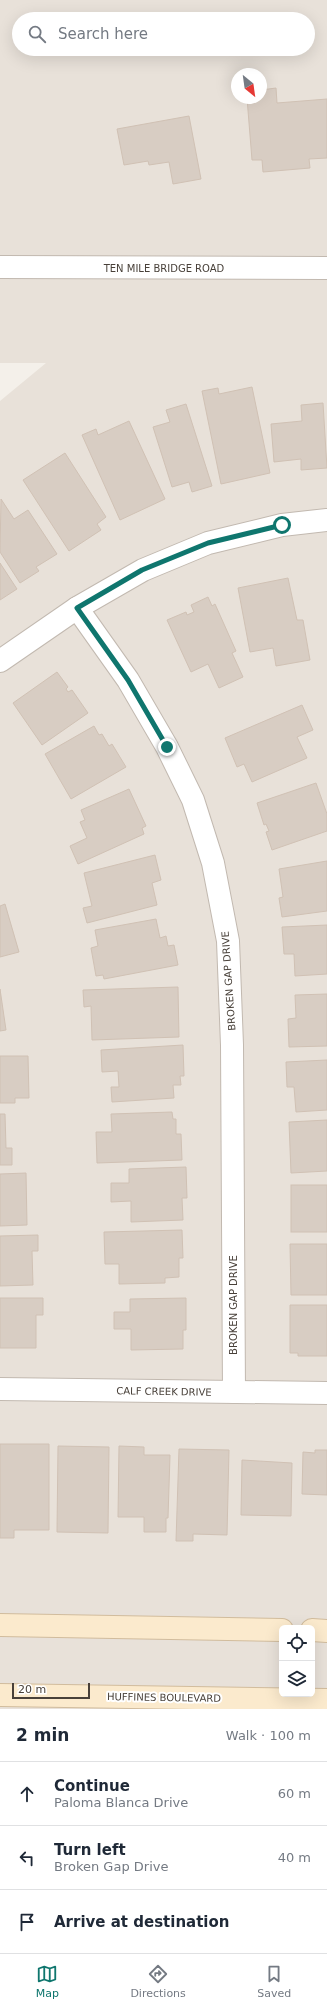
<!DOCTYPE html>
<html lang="en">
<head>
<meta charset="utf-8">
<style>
  body { margin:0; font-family:"DejaVu Sans",sans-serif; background:#f2f2f3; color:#1f2937 }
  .controls { position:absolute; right:12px; bottom:12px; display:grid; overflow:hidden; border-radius:6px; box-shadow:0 4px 16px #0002 }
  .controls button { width:36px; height:36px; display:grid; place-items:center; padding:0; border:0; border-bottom:1px solid #e0e1e3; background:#fff; color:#1f2937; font:20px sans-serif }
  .compass { position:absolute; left:231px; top:68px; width:36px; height:36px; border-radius:50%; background:#fff; box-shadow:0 4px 16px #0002; rotate:151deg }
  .scale { position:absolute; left:12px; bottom:10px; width:78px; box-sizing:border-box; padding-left:4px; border:2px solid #484039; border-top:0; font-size:11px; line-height:14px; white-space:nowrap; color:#484039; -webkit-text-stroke:3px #fff; paint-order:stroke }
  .stop { position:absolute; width:12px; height:12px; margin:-9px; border:3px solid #0f766e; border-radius:50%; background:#fff }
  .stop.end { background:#0f766e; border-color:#fff; box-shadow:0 1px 4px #0008 }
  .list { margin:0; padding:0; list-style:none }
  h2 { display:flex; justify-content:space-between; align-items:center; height:52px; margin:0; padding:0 16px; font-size:17px }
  h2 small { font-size:13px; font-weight:400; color:#747a83 }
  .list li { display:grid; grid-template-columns:26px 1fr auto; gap:12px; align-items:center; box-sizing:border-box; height:64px; padding:0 16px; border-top:1px solid #e0e1e3 }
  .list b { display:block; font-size:15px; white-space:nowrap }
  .list p { margin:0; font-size:13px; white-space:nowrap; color:#747a83 }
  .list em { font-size:13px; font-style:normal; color:#747a83 }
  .icon { flex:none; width:22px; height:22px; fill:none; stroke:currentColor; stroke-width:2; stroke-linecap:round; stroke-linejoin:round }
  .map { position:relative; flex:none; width:327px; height:1709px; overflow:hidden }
  .search { position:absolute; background:#fff; box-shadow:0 4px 16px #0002; left:12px; right:12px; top:12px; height:44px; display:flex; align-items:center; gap:10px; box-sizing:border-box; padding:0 14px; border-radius:22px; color:#747a83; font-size:15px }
  .sheet { height:244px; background:#fff }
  nav { display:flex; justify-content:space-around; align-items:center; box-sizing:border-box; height:56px; border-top:1px solid #e0e1e3; background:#fff; font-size:11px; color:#747a83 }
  nav a { display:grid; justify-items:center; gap:2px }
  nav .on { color:#0f766e }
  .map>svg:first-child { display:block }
</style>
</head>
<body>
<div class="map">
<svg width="327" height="1709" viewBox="0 0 327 1709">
  <rect width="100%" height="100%" fill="#f4f0ea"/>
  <path fill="#e8e1d9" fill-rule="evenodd" d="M0 0H327V1709H0V401L46 363H0ZM19 19H308V49H19ZM237 74H261V98H237ZM282 1628H312V1694H282Z"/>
  <g fill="#d8cdc3" stroke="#d0c1b4">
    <polygon points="276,88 277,103 327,99 327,158 309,159 310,168 263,172 262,160 252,160 247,98 261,98 261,90"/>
    <polygon points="189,116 201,179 173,184 169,162 149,165 148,161 124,165 117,129"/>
    <polygon points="252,387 270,473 221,484 202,391 218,388 219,394"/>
    <polygon points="323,403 327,468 301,470 301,459 274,462 271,424 302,421 301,405"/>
    <polygon points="186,404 212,486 192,492 189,482 172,487 153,427 170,422 166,410"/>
    <polygon points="129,421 165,499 120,520 82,435 96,429 98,435"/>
    <polygon points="65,453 106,517 97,524 101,530 69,551 23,480"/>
    <polygon points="1,499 14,519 28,510 57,554 36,567 39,571 20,583 0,552"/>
    <polygon points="0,563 17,589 0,600"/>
    <polygon points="288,578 297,620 303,620 310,660 276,666 273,648 250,652 238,588"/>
    <polygon points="208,597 212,606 215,604 236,651 232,653 243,677 219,688 208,664 191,672 167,620 186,612 187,615 194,612 191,605"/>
    <polygon points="57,672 68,687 66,689 68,692 72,690 88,713 42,745 13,703"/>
    <polygon points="302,705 313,730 297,737 307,758 252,782 244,764 237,767 225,738"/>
    <polygon points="94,726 99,735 102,734 109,746 112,744 126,767 71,799 45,754"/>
    <polygon points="316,783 327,814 327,831 272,850 266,832 269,831 266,824 264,825 257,803"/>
    <polygon points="129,789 146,826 142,828 144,834 78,864 70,846 87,838 80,822 85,820 81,810"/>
    <polygon points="155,855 161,880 152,883 157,905 87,923 83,908 92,906 84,873"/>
    <polygon points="327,861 327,911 282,917 279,898 283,897 279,869"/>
    <polygon points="5,904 19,952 0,957 0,906"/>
    <polygon points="156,919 160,938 166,936 168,946 174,945 178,965 104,979 103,975 96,976 91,948 98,946 95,930"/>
    <polygon points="327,925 327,974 295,976 294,954 284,954 282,927"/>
    <polygon points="178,987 179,1037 92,1040 91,1006 84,1007 83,990"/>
    <polygon points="0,989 6,1030 0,1031"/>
    <polygon points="327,994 327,1046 289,1047 288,1019 296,1018 295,995"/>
    <polygon points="183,1045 184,1076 180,1076 181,1085 173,1085 174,1098 112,1102 111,1087 119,1087 118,1071 102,1072 101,1050"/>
    <polygon points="0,1056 28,1056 29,1098 15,1098 15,1103 0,1103"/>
    <polygon points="327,1060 327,1110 296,1112 294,1087 287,1087 286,1062"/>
    <polygon points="172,1112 173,1119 176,1119 176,1134 181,1134 182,1160 97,1163 96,1132 112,1132 111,1114"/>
    <polygon points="0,1114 5,1114 6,1148 12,1148 12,1165 0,1165"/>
    <polygon points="327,1120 327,1171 291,1173 289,1122"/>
    <polygon points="186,1167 187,1198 182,1198 183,1220 131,1222 131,1201 111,1202 111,1183 129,1183 129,1169"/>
    <polygon points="26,1173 27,1225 0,1226 0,1174"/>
    <rect x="291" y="1185" width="36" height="47"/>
    <polygon points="182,1230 183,1258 179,1258 179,1277 165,1278 165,1283 119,1284 119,1264 105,1264 104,1232"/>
    <polygon points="38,1235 38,1251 32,1251 33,1285 0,1286 0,1236"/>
    <polygon points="290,1244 327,1244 327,1295 291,1295"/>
    <polygon points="0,1298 43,1298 43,1315 36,1315 36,1348 0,1348"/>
    <polygon points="186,1298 186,1330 183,1330 183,1349 131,1350 131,1329 114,1329 114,1312 130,1312 130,1299"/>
    <polygon points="290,1305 327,1305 327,1356 298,1356 298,1353 290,1353"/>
    <polygon points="0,1444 49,1444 49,1530 14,1530 14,1538 0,1538"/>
    <polygon points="58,1446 109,1447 108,1533 57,1532"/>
    <polygon points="119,1446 144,1447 144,1455 170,1455 168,1518 166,1518 166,1532 144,1532 144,1517 118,1517"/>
    <polygon points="179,1449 229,1450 227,1535 193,1534 193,1541 176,1541"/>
    <polygon points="315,1450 327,1450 327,1495 302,1494 303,1452 315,1453"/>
    <polygon points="242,1460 292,1463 291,1516 241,1515"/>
  </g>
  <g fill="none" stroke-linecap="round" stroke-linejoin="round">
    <g stroke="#c2b9b0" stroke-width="24">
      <g id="minor">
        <polyline points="77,608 128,680 167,747 193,800 213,863 228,941 232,1045 234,1392"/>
        <polyline points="0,661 77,608 143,570 208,543 282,525 327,520"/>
        <polyline points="0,1389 327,1393"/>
      </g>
    </g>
    <g stroke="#c2b9b0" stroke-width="24">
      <polyline id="tertiary" points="0,267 327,268"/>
    </g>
    <g stroke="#d1bc9d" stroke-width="24">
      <g id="secondary">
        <polyline points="0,1625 282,1630"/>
        <polyline points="312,1630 327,1631"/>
        <polyline points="0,1695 327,1700"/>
      </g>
    </g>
    <use href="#minor" stroke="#fff" stroke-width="22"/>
    <use href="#tertiary" stroke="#fff" stroke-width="22"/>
    <use href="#secondary" stroke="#fbeacd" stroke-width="22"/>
  </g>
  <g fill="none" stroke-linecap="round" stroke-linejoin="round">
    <polyline stroke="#0f766e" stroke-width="5" points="167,747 128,680 77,608 142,570 208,543 282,525"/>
  </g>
  <g text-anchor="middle" stroke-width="4" stroke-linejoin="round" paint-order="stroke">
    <g font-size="10" fill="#484039" stroke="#fff">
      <text x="164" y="272">TEN MILE BRIDGE ROAD</text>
      <text transform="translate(228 981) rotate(-94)" y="4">BROKEN GAP DRIVE</text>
      <text transform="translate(233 1305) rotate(-90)" y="4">BROKEN GAP DRIVE</text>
      <text transform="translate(164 1391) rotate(1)" y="4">CALF CREEK DRIVE</text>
      <text transform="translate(164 1697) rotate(1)" y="4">HUFFINES BOULEVARD</text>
    </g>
  </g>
</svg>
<div class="controls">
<button><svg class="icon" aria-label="locate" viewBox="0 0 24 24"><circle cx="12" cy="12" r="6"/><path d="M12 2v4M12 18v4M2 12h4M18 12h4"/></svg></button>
<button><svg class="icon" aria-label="layers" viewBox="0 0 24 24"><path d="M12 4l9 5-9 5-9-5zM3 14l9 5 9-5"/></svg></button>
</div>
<svg class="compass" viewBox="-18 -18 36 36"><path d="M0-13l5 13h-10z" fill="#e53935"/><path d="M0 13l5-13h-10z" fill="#747a83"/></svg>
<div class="scale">20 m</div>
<div class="stop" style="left:282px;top:525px"></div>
<div class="stop end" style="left:167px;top:747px"></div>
<div class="search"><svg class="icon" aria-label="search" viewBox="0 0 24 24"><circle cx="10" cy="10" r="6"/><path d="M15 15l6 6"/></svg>Search here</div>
</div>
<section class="sheet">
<h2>2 min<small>Walk · 100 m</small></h2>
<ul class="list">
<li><svg class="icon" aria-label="ahead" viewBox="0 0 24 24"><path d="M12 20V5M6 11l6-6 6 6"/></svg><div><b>Continue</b><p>Paloma Blanca Drive</p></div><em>60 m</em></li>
<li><svg class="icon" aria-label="left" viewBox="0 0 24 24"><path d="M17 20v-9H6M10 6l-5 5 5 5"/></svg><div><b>Turn left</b><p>Broken Gap Drive</p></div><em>40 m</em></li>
<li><svg class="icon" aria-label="arrive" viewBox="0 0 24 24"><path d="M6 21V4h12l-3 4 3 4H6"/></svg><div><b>Arrive at destination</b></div></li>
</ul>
</section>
<nav>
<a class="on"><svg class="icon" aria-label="map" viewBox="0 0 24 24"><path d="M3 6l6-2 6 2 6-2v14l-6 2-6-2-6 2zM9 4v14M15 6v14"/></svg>Map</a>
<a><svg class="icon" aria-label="directions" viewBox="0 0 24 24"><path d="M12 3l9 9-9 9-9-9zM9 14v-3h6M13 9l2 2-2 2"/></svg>Directions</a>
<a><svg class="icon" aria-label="saved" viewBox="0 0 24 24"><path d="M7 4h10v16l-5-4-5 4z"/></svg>Saved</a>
</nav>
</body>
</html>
